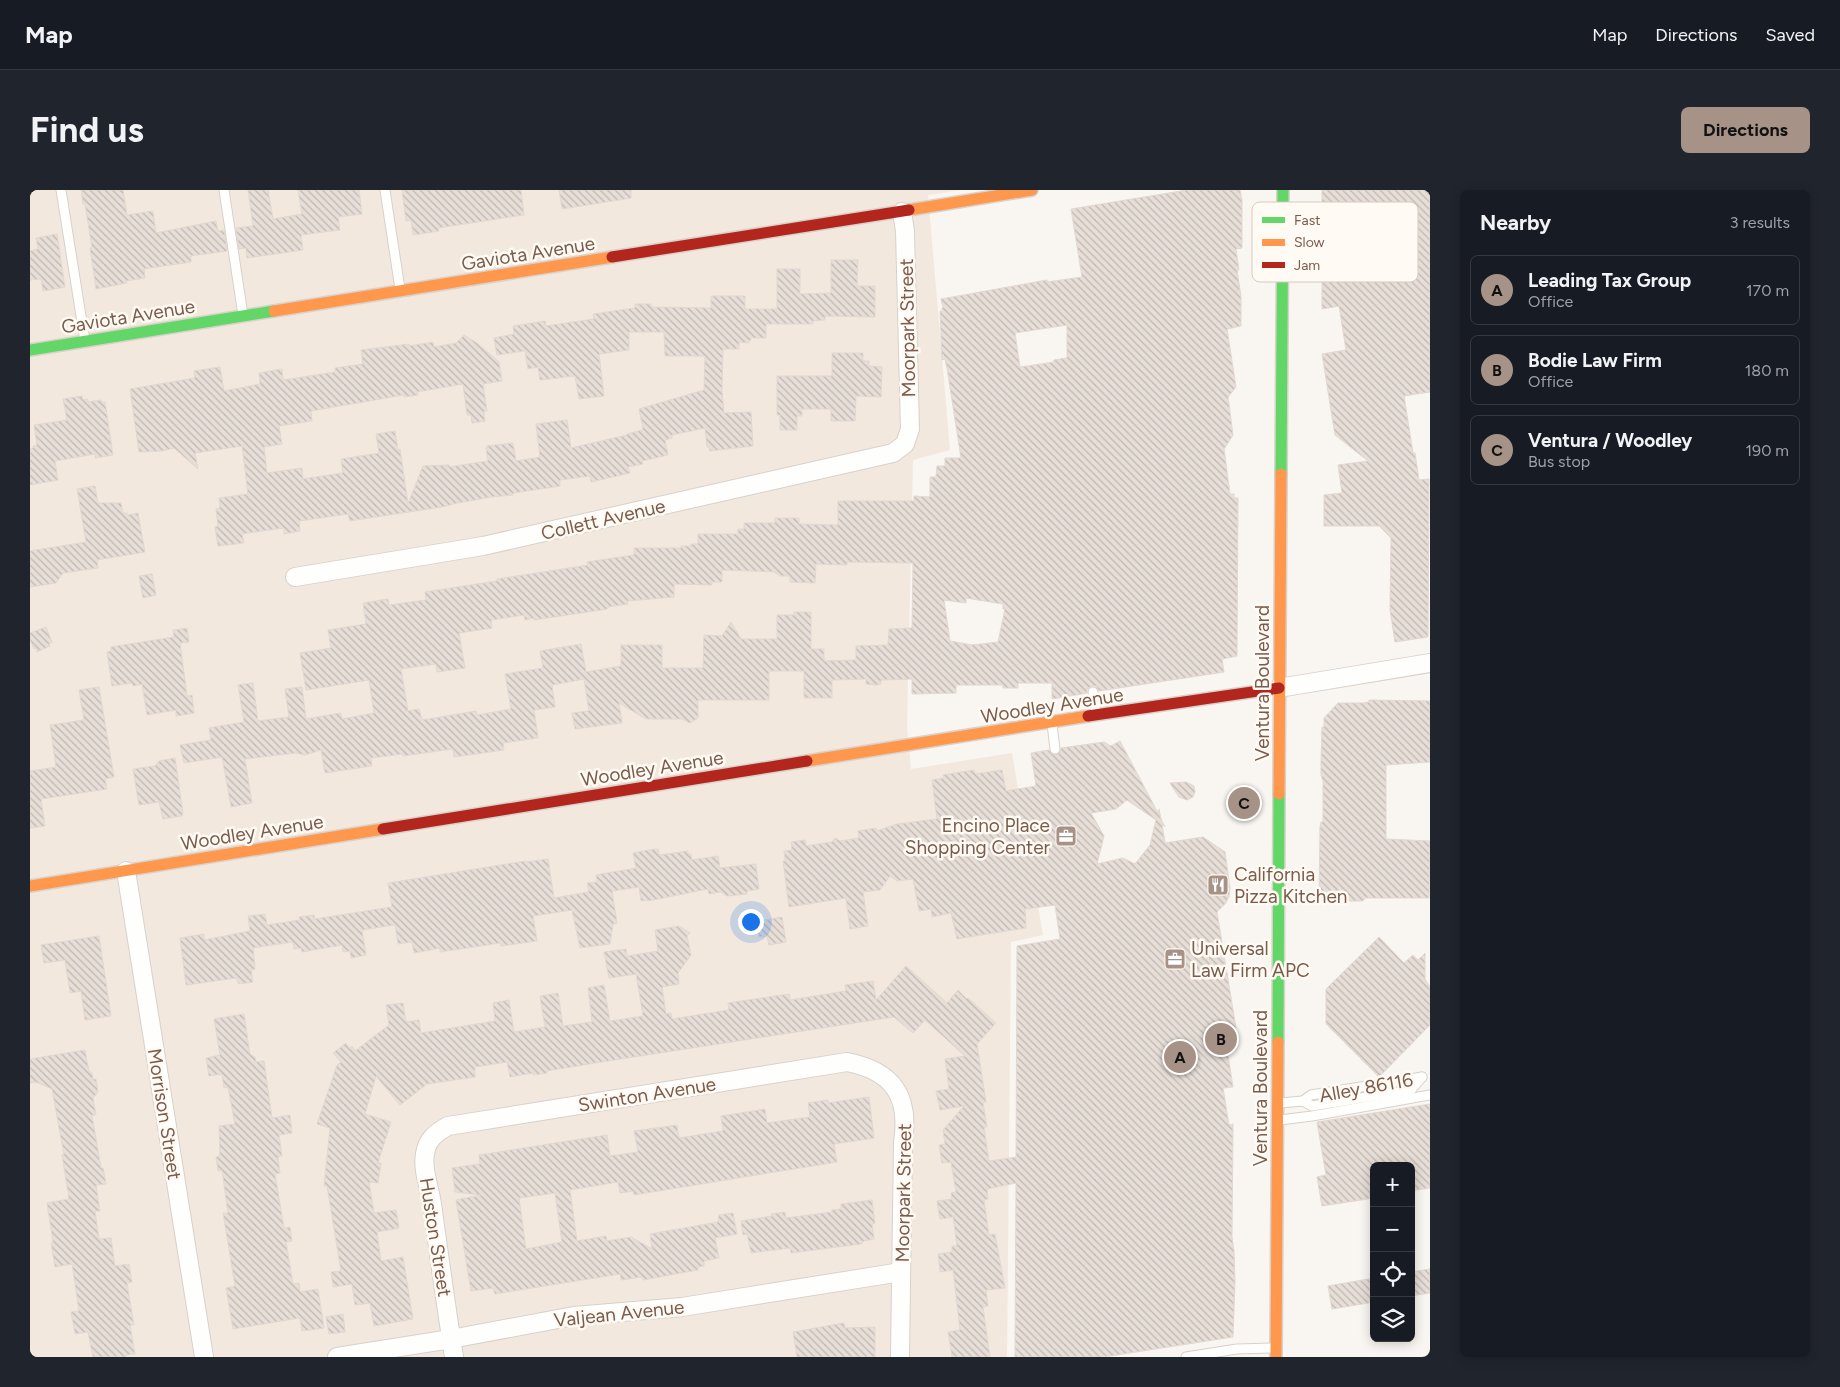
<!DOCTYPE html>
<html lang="en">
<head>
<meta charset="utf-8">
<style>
  body { margin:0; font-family:Figtree,sans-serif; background:#20242c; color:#f1f3f6 }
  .controls { position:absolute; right:15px; bottom:15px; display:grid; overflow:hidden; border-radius:8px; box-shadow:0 2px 12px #0003 }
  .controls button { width:45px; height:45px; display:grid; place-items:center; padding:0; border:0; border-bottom:1px solid #363941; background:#171b24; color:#f1f3f6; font:25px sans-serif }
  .you { position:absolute; left:720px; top:731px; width:18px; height:18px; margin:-12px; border:4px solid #fff; border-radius:50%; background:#1a73e8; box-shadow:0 0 0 8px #1a73e833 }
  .badge { display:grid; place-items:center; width:32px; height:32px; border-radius:50%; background:#a69286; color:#111; font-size:16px; font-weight:700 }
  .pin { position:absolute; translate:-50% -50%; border:2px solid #fff; box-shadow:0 1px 5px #0006 }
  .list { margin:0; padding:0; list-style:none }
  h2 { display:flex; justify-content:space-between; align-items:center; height:65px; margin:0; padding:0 20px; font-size:21px }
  h2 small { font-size:16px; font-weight:400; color:#9ea1a6 }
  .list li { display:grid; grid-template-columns:32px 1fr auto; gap:15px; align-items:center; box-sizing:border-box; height:70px; margin:0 10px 10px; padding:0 10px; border:1px solid #363941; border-radius:8px }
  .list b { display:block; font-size:19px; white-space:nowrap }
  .list p { margin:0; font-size:16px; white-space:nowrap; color:#9ea1a6 }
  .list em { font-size:16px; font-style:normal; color:#9ea1a6 }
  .icon { flex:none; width:28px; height:28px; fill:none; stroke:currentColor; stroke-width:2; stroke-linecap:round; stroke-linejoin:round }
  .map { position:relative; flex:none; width:1400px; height:1167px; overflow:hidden; border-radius:8px }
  header { display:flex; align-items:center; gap:30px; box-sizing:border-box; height:70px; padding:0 25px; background:#171b24; border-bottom:1px solid #363941 }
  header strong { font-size:24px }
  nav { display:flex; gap:28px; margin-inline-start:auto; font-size:18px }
  .intro { display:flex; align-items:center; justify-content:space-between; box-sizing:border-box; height:120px; padding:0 30px }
  h1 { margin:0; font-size:35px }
  .button { padding:12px 22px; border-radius:8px; background:#a69286; color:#111; font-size:18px; font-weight:700 }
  main { display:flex; gap:30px; padding:0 30px }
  aside { flex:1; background:#171b24; border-radius:8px; box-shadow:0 2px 12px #0003 }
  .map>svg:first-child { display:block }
</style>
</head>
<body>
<header>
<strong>Map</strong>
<nav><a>Map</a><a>Directions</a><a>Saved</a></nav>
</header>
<div class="intro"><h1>Find us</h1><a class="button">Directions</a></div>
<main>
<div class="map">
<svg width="1400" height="1167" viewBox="0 0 1400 1167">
  <defs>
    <pattern id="building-back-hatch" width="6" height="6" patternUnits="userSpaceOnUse" patternTransform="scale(1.25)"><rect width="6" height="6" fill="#e6ded7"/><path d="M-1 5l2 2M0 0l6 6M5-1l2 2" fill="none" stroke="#bfb7b1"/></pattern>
  </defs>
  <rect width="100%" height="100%" fill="#f9f5f0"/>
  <polygon fill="#f2e8de" points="0,0 930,0 898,5 920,260 883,270 877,536 881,579 982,563 1013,745 981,752 977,1167 0,1167"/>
  <g fill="url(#building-back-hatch)" stroke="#e2d8d2" fill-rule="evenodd">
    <polygon points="51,0 93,0 97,25 123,21 126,43 186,31 188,41 194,40 197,61 161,66 161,72 114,79 115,88 96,91 97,93 66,99 60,58 62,58 55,14 53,14"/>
    <polygon points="218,0 238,0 243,29 272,24 268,0 329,0 332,24 308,27 310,40 271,45 273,60 217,68 216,58 209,59 206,38 223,36"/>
    <polygon points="372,0 491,0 494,25 408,38 409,41 383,45 381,30 376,31"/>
    <polygon points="529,0 601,0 601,8 532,19"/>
    <path d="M1157 0H1210L1212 10V58L1206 59 1209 80H1207L1211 107V136L1197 139 1206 197 1198 207 1203 245 1194 259 1200 304H1204V308H1208L1207 466 1192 469 1194 482 1069 501 1066 496H1062L1057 499V503L1022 509V493H988V498H973V495H926V503L882 504V489L851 490V494L847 495 836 494V489L802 490V508H774V481H739V510H668V528L660 533 652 529H616L589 513 592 533 545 539 542 523 559 521 554 489 522 495 525 517 504 520 508 548 473 553 474 560 424 567 423 559 373 566V564L341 568 342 576 295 583 291 560 275 565 266 563 215 569 222 613 201 617 192 567 154 573 150 555 181 550 179 538 214 532 208 495 223 493 228 531 259 527 255 499 272 497 276 529 311 523 312 529 344 523 339 490 276 500 270 463 301 458 298 440 336 434 333 413 358 409 359 415 396 410 395 402 467 391V389L558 375 557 372 604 365V358H651V356H661V354H668V344H708V339H714V333H745V328H769V334L808 335V311H884V306L900 307V287H906L907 276H915V268H931L917 178 915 169 912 170 910 121H912V118H913L911 109 1017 90V92L1052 87 1041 19ZM1037 135V168L1024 170V172L990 177 985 143ZM817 372 883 373 882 438 859 439 858 455 826 456V470L794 471V459H781V422H764V425H747V449H711L701 432 692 446 674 445 673 478H632V455H591V476L556 482 551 454 510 461 513 478 475 484 481 519 447 525 446 521 392 530 389 519 378 521 371 479 406 474 407 482 435 478 429 443 462 438 461 430 494 425 495 430 504 428V430L577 419 578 417 598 414 597 411 644 407V394L682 395V392H692V380L746 382V384H749V386H760V392L785 393 786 374 817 375ZM936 408 973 414V419H975L968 452 942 455 920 451 914 410 936 413Z"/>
    <polygon points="1292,0 1400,0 1400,202 1374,206 1383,263 1385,263 1389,290 1399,289 1398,447 1365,452 1360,420 1361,348 1349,336 1294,336 1294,305 1312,303 1308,275 1338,271 1305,245 1292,164 1316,160 1309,116 1292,119"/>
    <polygon points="27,44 35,97 13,101 11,89 0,90 0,61 8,59 6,48"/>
    <polygon points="801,70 828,70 827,96 845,96 845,127 795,126 795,130 783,131 783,134 736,134 736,148 722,148 718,153 709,152 709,159 693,159 692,200 694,223 721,222 723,256 680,261 679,257 677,257 675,238 642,245 642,248 635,250 638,265 612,271 613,274 598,277 600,283 561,292 560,286 530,290 530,296 483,303 483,305 462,307 427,313 412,317 320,331 318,324 269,331 270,341 254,344 254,338 212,344 214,353 188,356 185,337 188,336 186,319 190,318 189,308 218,304 212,256 165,263 168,279 144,258 132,261 109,262 100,199 165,188 164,181 190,177 194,201 230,194 229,183 252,179 253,190 305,182 305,178 333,174 331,160 379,154 379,156 403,152 404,157 426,153 434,145 447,153 469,172 472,191 453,194 457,221 454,221 455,231 442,233 441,225 437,225 433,194 387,202 388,205 374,207 374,205 281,221 282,231 249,236 252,254 234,257 237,283 272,278 273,289 313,283 311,269 349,263 346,244 365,241 368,260 370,259 378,314 393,276 419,275 419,277 458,271 456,258 457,256 483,253 486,271 510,267 506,234 537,230 541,258 597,245 597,244 612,240 613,239 609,219 674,200 675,166 635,166 634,142 599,142 599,160 569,164 574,206 549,209 545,186 510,190 508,177 498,179 495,161 467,165 464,148 484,144 483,136 515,131 516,136 564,129 563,124 605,118 605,114 621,114 621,117 681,118 681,106 715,106 715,119 747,119 747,79 770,79 770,104 801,103"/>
    <polygon points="802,163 833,163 833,171 839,171 839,176 852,177 851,207 826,206 825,231 801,231 801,219 772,219 772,226 767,226 767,240 750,240 750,225 747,225 747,186 802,186"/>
    <polygon points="52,206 53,210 58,209 58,212 71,210 71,212 75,212 83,265 65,268 65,264 25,271 28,290 0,295 0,259 3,258 3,256 7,255 4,235 37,230 33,209"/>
    <polygon points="65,296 68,313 91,313 93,323 97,323 97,325 108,323 115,362 67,370 68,378 33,383 26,393 0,397 0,361 56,352 47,299"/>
    <polygon points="122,384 126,405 113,408 109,386"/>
    <polygon points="16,437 22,452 19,454 20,456 7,462 6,458 4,459 0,450 0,443"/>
    <polygon points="157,438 159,452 150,453 157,506 162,505 164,523 146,526 146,520 117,525 112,494 103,496 102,493 82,496 77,462 81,461 81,457 144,447 143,440"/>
    <polygon points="69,497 84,587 75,589 77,599 11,609 15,636 0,638 0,581 26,577 20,535 54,530 49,500"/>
    <polygon points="1339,510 1400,511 1400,572 1356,575 1356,649 1400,651 1399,708 1335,708 1333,711 1289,711 1290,637 1291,632 1293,632 1293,591 1291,585 1291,573 1292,537 1294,537 1294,528 1308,513 1333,513 1339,512"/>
    <path d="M1090 551 1128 623 1129 619 1131 629 1135 637 1132 634 1135 653 1173 647 1195 662 1200 698 1199 707 1195 714 1187 722 1206 838 1194 840 1203 897 1193 898 1199 935 1203 934 1202 1047 1204 1061 1205 1092 1203 1147 1074 1167H985L986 993 957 999 958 1009 954 1010 959 1045 965 1044 975 1098 956 1100 958 1116 953 1117 960 1167H922L918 1142 930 1140 923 1080 910 1082 908 1064 922 1062V1056H927L923 1027 910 1029 907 1011 922 1009 921 1003 926 1002 921 972 912 973 909 955 915 954 913 940 934 916 910 920 906 901 919 899 915 869 935 866 895 830 883 843 864 827 565 873 517 881V883L503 885V883L480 887 477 872 445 877V887L397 894 370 915 346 886 335 924 361 932 348 973H351L348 993 339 992 344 1023 366 1020 369 1038 347 1042 351 1071 373 1067 383 1129 344 1136 340 1113 325 1115 322 1094 303 1097 301 1082 311 1081 297 996H294L300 938 287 934 307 875 311 872 303 863 316 853 319 858 322 856 325 861 359 835 356 815 373 813 376 832 389 830 391 843 465 831 463 813 479 810 484 842 515 837 510 806 528 803 533 836 562 832 558 798 574 795 580 831 613 826 606 784 579 788 574 762 596 759 597 766 628 761 625 740 649 736 660 743 657 746 661 765 648 783 649 794 632 797 636 824 641 823 642 829 699 820 698 813 759 804 760 810 816 801 815 795 843 791 846 810 876 776 917 813 928 800 937 809 938 808 966 833 947 854 956 912 953 913 957 937H954L959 971 986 967 987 756 1030 749 1025 715 995 719 996 738 927 749 921 723 902 727 901 719 889 721 883 689 867 691 860 686 850 700 833 702 838 736 820 739 816 708 759 717 753 671H755L754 661 762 660 761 652 775 650 776 656 802 652 805 648 810 651 829 648 828 641 846 638 847 641 867 634 907 629 902 590 914 588 913 585 944 580 945 584 972 580 976 601 1006 596 1001 563 1019 560 1022 564 1026 565 1030 562 1031 558 1074 552 1081 556ZM1097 610 1126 630 1120 655 1105 674 1093 668 1067 674 1074 646 1061 623 1086 619Z"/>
    <polygon points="145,568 153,623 152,626 133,629 129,612 109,615 103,579 125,576 129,571"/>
    <polygon points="1156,592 1164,596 1165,602 1163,607 1157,610 1149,607 1140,593"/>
    <polygon points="625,659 628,659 629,665 658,661 658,664 661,664 662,670 688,666 690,678 726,674 729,699 717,701 717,704 697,706 691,702 679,704 678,699 618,711 618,710 611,711 609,697 582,701 587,733 583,734 580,754 550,758 542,720 503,726 507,751 471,756 470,753 410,762 410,758 384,763 382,752 368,754 365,735 332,740 336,765 321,768 320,761 313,762 312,755 272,762 271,758 264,759 263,752 223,758 225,779 221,780 223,792 209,794 206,788 156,795 150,748 174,744 174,750 220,741 218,726 235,724 237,735 270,730 269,727 284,725 285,729 362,717 358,693 496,671 496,672 518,669 524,708 559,702 557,693 567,692 566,685 606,678 603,663"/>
    <polygon points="752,727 756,752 739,755 737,746 729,747 727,731"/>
    <polygon points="69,746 81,826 55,830 51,801 40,803 35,770 14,773 11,755"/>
    <polygon points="1349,747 1374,773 1383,765 1388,770 1395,763 1395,789 1400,797 1400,835 1349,887 1296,834 1296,799"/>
    <polygon points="214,824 220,864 225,867 226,872 234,871 242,928 260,925 262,943 249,945 252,966 248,967 250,983 245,984 254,1038 260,1037 262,1051 256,1052 263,1094 269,1093 270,1102 288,1099 294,1138 272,1141 270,1128 203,1139 196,1098 205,1096 193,1023 198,1023 192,980 188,981 186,967 190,966 189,936 205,934 198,897 194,898 192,884 179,886 176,868 190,865 184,829"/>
    <polygon points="55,860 59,881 62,883 63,889 66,889 68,902 63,908 66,925 62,925 71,978 73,978 76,994 66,995 70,1021 65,1021 69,1049 81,1048 85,1076 99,1074 102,1092 97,1093 104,1135 100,1135 105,1164 96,1165 96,1167 63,1167 58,1142 45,1144 41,1122 49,1121 42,1074 25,1077 21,1053 23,1052 17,1013 39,1009 32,965 34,965 22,899 6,892 0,893 0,869"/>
    <path d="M839 907 844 948 804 954 807 972 604 1005 603 1001 590 1003 588 992 540 1000 547 1051 576 1046 577 1051 601 1047 622 1059 620 1044 688 1032 689 1025 703 1023 707 1044 685 1048 689 1068 674 1071V1076L668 1077V1080L613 1090 612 1087 591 1090 590 1084 465 1104 463 1098 441 1101 426 1010 451 1005 425 1002 422 978 450 974 449 965 577 945 580 966 608 962 604 941 647 935 649 948 693 941 691 926 735 919 737 933 780 927 778 913 798 910V913ZM525 1003 532 1052 496 1059 489 1008Z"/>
    <polygon points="1400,914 1400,998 1381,1001 1381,976 1344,976 1344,1008 1292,1016 1287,987 1296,985 1287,932"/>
    <polygon points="842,1010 844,1026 845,1033 842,1034 844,1049 834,1051 831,1054 761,1063 760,1058 721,1063 717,1044 713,1045 711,1031 742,1026 741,1024 755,1022 756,1028 802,1022 802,1020 811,1019 811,1014"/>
    <polygon points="1400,1079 1400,1103 1381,1106 1381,1082"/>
    <polygon points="1344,1088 1344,1112 1302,1119 1298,1096"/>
    <polygon points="313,1124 315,1142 299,1144 296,1127"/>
    <polygon points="814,1133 815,1138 845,1137 845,1167 767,1167 763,1142"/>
  </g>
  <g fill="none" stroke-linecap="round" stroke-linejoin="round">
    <g stroke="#d7d1cb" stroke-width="11">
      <g id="lane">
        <polyline points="31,0 55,151"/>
        <polyline points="194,0 213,125"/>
        <polyline points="355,0 370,99"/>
        <polyline points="1063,502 1066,524"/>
        <polyline points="1022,534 1025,559"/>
        <polyline points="1273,911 1281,905 1392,887"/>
        <polyline points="1250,913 1273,911 1282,916 1381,900 1392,887"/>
        <polyline points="1250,930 1282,926 1400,905"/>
        <polyline points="1156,1167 1207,1159 1243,1158"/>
      </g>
    </g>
    <g stroke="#d7d1cb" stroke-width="20">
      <g id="street">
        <polyline points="265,387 453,356 863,263 875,254 880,239 875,41 872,22"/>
        <polyline points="1249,498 1400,473"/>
        <polyline points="96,681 174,1167"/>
        <polyline points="307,1167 421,1149 544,1126 652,1117 871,1082"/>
        <path d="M424 1167C416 1116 409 1065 402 1014 400 998 392 981 395 964 397 950 405 943 418 936L817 872C863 881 880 906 873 952L870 1167"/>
      </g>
    </g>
    <g stroke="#d9d2cb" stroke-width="14">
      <g id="fast">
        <polyline points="0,160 244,121"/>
        <polyline points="1251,284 1253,0"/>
        <polyline points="1248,852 1249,604"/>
      </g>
    </g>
    <g stroke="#d9d2cb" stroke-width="14">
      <g id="slow">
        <polyline points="879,20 1002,0"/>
        <polyline points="244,121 582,67"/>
        <polyline points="777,571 1058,526"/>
        <polyline points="1249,604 1251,284"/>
        <polyline points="0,696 353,639"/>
        <polyline points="1246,1167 1248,852"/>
      </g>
    </g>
    <g stroke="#d9d2cb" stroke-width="14">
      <g id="jam">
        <polyline points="582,67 879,20"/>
        <polyline points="1058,526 1249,498"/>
        <polyline points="353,639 777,571"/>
      </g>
    </g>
    <use href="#lane" stroke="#fefefd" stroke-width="9"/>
    <use href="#street" stroke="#fefefd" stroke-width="18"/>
    <use href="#fast" stroke="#63d668" stroke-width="11"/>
    <use href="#slow" stroke="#ff974d" stroke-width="11"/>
    <use href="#jam" stroke="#b3261e" stroke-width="11"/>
  </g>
  <defs>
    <g id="office-square" transform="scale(1.125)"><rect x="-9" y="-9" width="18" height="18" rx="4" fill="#a69286" stroke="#fffaf3"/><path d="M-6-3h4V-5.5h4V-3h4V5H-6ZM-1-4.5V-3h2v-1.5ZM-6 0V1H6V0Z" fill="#fff"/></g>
    <g id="restaurant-square" transform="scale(1.125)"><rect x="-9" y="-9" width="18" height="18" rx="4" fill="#a69286" stroke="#fffaf3"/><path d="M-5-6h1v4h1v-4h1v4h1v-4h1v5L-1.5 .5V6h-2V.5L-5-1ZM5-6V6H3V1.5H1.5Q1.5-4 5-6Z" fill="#fff"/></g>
  </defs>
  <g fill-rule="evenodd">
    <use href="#office-square" x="1036" y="646"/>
    <use href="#restaurant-square" x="1188" y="695"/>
    <use href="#office-square" x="1145" y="769"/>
  </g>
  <g text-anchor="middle" stroke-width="5" stroke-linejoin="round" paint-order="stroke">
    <g font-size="19" fill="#7a5c4d" stroke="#fffaf3">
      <text transform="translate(498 63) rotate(-9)" y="7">Gaviota Avenue</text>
      <text transform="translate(98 126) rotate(-9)" y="7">Gaviota Avenue</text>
      <text transform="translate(877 138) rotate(-91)" y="7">Moorpark Street</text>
      <text transform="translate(573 329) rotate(-13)" y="7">Collett Avenue</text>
      <text transform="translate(1232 493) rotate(-90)" y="7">Ventura Boulevard</text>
      <text transform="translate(1022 515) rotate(-9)" y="7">Woodley Avenue</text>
      <text transform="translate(622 578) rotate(-9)" y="7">Woodley Avenue</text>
      <text transform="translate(222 642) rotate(-9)" y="7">Woodley Avenue</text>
      <text transform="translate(1336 897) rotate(-10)" y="7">Alley 86116</text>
      <text transform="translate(1230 898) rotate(-90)" y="7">Ventura Boulevard</text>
      <text transform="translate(617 904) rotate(-9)" y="7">Swinton Avenue</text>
      <text transform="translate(135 924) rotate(81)" y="7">Morrison Street</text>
      <text transform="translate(873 1003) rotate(-89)" y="7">Moorpark Street</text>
      <text transform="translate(406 1047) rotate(81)" y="7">Huston Street</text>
      <text transform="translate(589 1123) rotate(-6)" y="7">Valjean Avenue</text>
    </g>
    <g font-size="19" fill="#7a5c4d" stroke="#fffaf3" text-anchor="start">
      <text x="1020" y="642" text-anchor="end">Encino Place<tspan x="1020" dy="22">Shopping Center</tspan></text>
      <text x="1204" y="691">California<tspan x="1204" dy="22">Pizza Kitchen</tspan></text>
      <text x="1161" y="765">Universal<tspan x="1161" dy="22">Law Firm APC</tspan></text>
    </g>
  </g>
  <rect x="1222" y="12" width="166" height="80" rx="8" fill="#fffaf3" stroke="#d7cbc1" stroke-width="1"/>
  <rect x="1232" y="27" width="23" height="6" fill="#63d668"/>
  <rect x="1232" y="49" width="23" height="7" fill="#ff974d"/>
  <rect x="1232" y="72" width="23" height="6" fill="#b3261e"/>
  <g font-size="14" fill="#7a5c4d">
    <text x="1264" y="35">Fast</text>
    <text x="1264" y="57">Slow</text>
    <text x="1264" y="80">Jam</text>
  </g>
</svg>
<div class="controls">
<button>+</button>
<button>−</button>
<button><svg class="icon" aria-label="locate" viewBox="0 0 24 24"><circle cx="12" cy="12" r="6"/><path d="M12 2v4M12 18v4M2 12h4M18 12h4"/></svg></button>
<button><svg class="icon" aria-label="layers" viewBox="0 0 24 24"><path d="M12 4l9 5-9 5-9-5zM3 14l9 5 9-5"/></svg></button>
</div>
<div class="you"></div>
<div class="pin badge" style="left:1150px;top:867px">A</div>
<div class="pin badge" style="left:1191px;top:849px">B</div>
<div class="pin badge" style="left:1214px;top:613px">C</div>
</div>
<aside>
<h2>Nearby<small>3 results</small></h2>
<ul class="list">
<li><span class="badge">A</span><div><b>Leading Tax Group</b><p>Office</p></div><em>170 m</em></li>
<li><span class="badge">B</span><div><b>Bodie Law Firm</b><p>Office</p></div><em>180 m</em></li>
<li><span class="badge">C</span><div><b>Ventura / Woodley</b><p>Bus stop</p></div><em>190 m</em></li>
</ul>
</aside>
</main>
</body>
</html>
